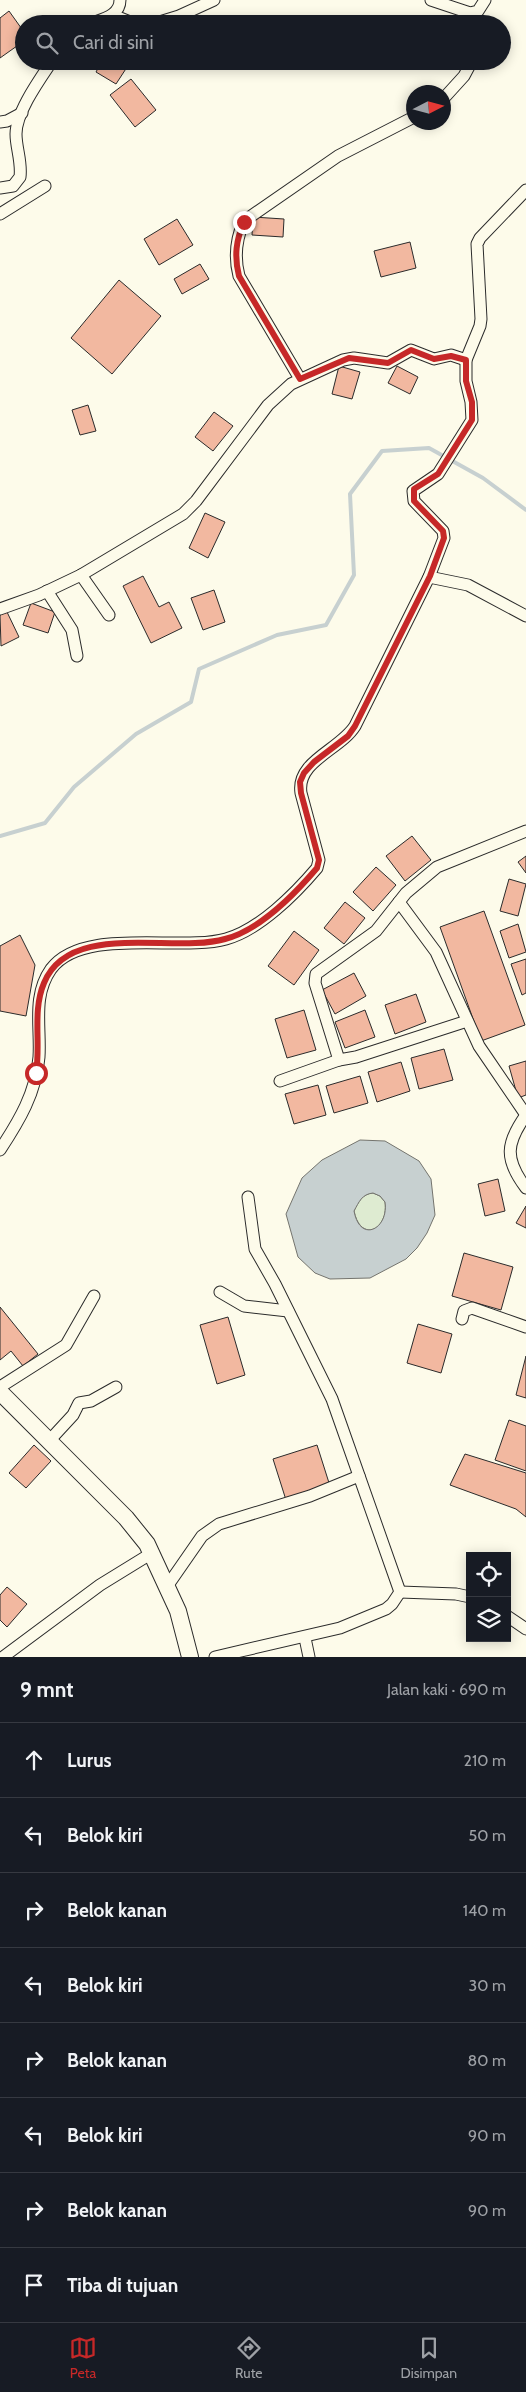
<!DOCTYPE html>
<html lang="id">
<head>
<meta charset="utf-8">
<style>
  body { margin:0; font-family:Cabin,sans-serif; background:#20242c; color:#f1f3f6 }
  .controls { position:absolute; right:15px; bottom:15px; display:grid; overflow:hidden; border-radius:0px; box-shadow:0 2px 12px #0003 }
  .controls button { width:45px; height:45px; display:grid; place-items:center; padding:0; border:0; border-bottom:1px solid #363941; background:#171b24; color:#f1f3f6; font:25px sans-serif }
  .compass { position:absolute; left:406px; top:85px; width:45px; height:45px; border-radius:50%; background:#171b24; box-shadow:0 2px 12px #0003; rotate:84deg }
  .stop { position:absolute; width:15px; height:15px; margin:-11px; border:4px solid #c62828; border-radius:50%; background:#fff }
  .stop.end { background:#c62828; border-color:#fff; box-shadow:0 1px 5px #0008 }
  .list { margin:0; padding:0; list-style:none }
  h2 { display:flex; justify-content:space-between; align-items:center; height:65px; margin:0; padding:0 20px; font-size:21px }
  h2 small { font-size:16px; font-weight:400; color:#9ea1a6 }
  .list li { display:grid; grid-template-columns:32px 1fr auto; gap:15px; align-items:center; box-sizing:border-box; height:75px; padding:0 20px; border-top:1px solid #363941 }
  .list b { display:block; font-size:19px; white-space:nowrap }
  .list em { font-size:16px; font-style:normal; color:#9ea1a6 }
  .icon { flex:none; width:28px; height:28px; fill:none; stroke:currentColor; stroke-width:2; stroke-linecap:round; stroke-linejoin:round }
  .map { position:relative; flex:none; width:526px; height:1657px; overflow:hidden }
  .search { position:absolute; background:#171b24; box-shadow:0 2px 12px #0003; left:15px; right:15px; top:15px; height:55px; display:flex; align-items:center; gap:12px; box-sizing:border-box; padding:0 18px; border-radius:28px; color:#9ea1a6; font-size:19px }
  .sheet { height:665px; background:#171b24 }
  nav { display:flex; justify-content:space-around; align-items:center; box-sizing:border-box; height:70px; border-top:1px solid #363941; background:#171b24; font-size:14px; color:#9ea1a6 }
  nav a { display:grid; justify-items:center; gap:2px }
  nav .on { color:#c62828 }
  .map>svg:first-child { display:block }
</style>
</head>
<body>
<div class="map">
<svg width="526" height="1657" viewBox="0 0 526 1657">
  <rect width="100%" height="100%" fill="#fdfbea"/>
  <path fill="#deebd1" stroke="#74746e" d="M373 1193 380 1196 385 1202C389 1229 361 1244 354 1211 358 1202 362 1194 373 1193Z"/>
  <path fill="#c7d0d0" stroke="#74746e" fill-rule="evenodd" d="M360 1140 385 1141 419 1161 431 1179 435 1215 427 1233 417 1248 406 1259 370 1278 330 1279 315 1273 298 1257 286 1214 302 1178 322 1160ZM373 1193 380 1196 385 1202C389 1229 360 1244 354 1211 359 1202 362 1194 373 1193Z"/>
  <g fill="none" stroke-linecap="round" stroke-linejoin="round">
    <polyline stroke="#c7d0d0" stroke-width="4" points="0,836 45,823 74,787 136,734 191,702 199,669 277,635 326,625 354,575 350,494 382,451 429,448 483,478 526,510"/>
  </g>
  <g fill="#f2b8a0" stroke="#2b2b2b">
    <polygon points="9,11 24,32 24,41 0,58 0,18"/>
    <polygon points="102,61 131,61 116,84 96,72"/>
    <polygon points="131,79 156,110 135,127 110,95"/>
    <polygon points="253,217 284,219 283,237 252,235"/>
    <polygon points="177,219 193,245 159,265 144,239"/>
    <polygon points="410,242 416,268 381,277 374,251"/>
    <polygon points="200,264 209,279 182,294 174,279"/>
    <polygon points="119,280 161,316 112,374 71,338"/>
    <polygon points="339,366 360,372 352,399 332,394"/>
    <polygon points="397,366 418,377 410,394 388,383"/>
    <polygon points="88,405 96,431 80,435 72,410"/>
    <polygon points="214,412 233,426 213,451 195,437"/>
    <polygon points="205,513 225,522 208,558 189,548"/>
    <polygon points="143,576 159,607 169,602 182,628 151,643 123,586"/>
    <polygon points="214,590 225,622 203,630 191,598"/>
    <polygon points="31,603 55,612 48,633 23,625"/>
    <polygon points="7,612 19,637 1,646 0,615"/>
    <polygon points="412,836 431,860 405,881 386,856"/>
    <polygon points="526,856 526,873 518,862"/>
    <polygon points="376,867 396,885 373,911 353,892"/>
    <polygon points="509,879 526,884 518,916 500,911"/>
    <polygon points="345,902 365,918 344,944 324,928"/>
    <polygon points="484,911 525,1025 481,1041 440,927"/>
    <polygon points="518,924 526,952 509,958 500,931"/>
    <polygon points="294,931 319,950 294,985 268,966"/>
    <polygon points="20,935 35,965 26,1016 0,1011 0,946"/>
    <polygon points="526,959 526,993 522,995 511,964"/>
    <polygon points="354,973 366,996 335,1014 322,990"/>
    <polygon points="416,994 426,1022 395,1034 385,1005"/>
    <polygon points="304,1010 316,1050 287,1058 275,1019"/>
    <polygon points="365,1010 375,1037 345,1048 335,1022"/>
    <polygon points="444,1049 453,1080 419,1089 411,1058"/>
    <polygon points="526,1061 526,1095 518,1098 509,1066"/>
    <polygon points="401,1062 410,1091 377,1102 368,1072"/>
    <polygon points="360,1076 368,1103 334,1113 326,1086"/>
    <polygon points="318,1085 326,1115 294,1124 285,1094"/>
    <polygon points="498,1179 505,1211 485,1216 478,1184"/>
    <polygon points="526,1206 526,1228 516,1223"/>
    <polygon points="464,1253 513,1267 501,1310 452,1296"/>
    <polygon points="0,1307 38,1354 23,1366 11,1351 0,1360"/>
    <polygon points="228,1317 245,1375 217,1384 200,1325"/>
    <polygon points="418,1324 452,1334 441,1373 407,1363"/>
    <polygon points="526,1356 526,1398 516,1395"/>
    <polygon points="509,1420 526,1426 526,1471 495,1460"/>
    <polygon points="34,1445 51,1461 26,1488 9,1473"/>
    <polygon points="317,1445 330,1486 286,1500 273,1459"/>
    <polygon points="465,1454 526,1473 526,1517 516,1509 450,1485"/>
    <polygon points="7,1587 27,1604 7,1627 0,1620 0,1595"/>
  </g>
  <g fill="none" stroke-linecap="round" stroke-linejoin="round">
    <g stroke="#2b2b2b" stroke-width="13">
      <g id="minor">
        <polyline points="431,0 470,13 478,11 485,0"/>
        <polyline points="113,15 135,24"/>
        <path d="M90 24C102 19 120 16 120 0"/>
        <polyline points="153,24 179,16 214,0"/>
        <polyline points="444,98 464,76 472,61"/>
        <polyline points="0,122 7,121 22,113"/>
        <path d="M0 188 13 186 20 177C22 162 16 148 16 134 16 112 40 79 52 61"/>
        <polyline points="0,214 45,186"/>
        <path d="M300 379 239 276C234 257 236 239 244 221L338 156 414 117"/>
        <polyline points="81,575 109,615"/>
        <polyline points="429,577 468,585 526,616"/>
        <polyline points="47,591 72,630 77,656"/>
        <polyline points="0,609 39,595 81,575 183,514 196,501 268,405 291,384 343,360 354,358 388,363 411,350 434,359 451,355 466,360"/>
        <polyline points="399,902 436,952 479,1046 526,1115"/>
        <polyline points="467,1021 356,1057 339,1060 315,983 316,974 376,931 406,893 437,867 526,831"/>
        <polyline points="280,1081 339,1060"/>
        <path d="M526 1115C506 1143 504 1159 526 1188"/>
        <path d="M0 1150C19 1121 36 1093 39 1057 41 1027 32 996 51 969 83 926 180 952 226 939 259 930 295 894 317 868L319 860 301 793C296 761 340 750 355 726L429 577 444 538 443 531 414 501 413 491 438 474 472 420 471 402 466 381V360L480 326 481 319 477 244 480 238 526 190"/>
        <polyline points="248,1197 255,1249 275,1284 332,1399 400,1592"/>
        <polyline points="220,1292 244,1306 288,1311"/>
        <polyline points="462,1319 464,1311 472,1308 526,1327"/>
        <polyline points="0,1387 66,1345 94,1296"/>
        <polyline points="49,1441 73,1415 79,1403 91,1401 116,1387"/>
        <polyline points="168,1585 202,1536 219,1524 310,1496 359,1476"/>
        <polyline points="400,1592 456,1594 470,1597"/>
        <polyline points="507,1616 526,1629"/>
        <polyline points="305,1638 309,1657"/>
        <polyline points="3,1657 100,1585 152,1553"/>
        <polyline points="215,1657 340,1628 386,1609 392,1604 400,1592"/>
      </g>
    </g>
    <g stroke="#2b2b2b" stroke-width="18">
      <polyline id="secondary" points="0,1392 126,1518 147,1544 178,1611 190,1657"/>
    </g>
    <use href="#minor" stroke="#fdfbea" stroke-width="11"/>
    <use href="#secondary" stroke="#fdfbea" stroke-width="16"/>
  </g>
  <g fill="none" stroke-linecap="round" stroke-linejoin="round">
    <path stroke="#c62828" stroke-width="6" d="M36 1073C41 1044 32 1011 44 983 70 920 173 954 225 939 260 930 294 895 317 868L319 860 301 793 300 782 304 773 314 762 348 736 355 726 430 576 444 538 443 531 414 501V489L438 474 472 420V402L466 381V360L451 356 434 359 411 350 388 363 349 358 300 379 239 276C234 256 236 240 244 222"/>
  </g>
</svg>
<div class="controls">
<button><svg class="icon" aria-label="locate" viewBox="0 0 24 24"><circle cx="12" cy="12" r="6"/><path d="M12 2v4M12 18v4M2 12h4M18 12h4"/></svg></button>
<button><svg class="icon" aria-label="layers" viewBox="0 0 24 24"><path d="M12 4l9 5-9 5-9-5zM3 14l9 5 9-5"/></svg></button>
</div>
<svg class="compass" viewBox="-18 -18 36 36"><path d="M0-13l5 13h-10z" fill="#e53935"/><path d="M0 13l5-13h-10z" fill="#9ea1a6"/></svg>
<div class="stop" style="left:36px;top:1073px"></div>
<div class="stop end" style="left:244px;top:222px"></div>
<div class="search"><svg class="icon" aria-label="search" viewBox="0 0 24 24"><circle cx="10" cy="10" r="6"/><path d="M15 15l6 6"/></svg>Cari di sini</div>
</div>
<section class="sheet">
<h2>9 mnt<small>Jalan kaki · 690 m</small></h2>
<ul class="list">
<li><svg class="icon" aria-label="ahead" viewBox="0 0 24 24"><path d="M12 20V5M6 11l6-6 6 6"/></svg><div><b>Lurus</b></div><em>210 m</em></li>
<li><svg class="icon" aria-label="left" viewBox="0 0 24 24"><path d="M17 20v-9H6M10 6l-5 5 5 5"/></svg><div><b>Belok kiri</b></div><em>50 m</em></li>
<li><svg class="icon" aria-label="right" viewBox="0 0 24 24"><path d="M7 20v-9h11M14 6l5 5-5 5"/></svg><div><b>Belok kanan</b></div><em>140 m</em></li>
<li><svg class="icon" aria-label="left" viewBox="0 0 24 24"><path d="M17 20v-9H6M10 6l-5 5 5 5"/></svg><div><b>Belok kiri</b></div><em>30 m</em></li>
<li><svg class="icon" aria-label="right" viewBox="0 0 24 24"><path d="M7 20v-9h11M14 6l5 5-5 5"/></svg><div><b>Belok kanan</b></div><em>80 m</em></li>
<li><svg class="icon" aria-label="left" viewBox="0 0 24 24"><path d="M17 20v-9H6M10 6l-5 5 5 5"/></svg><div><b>Belok kiri</b></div><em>90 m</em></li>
<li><svg class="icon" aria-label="right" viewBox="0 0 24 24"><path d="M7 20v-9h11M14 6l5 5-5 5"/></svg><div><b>Belok kanan</b></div><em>90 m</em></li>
<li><svg class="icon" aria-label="arrive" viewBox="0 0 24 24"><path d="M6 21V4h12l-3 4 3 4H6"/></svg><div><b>Tiba di tujuan</b></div></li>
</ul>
</section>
<nav>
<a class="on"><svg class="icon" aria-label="map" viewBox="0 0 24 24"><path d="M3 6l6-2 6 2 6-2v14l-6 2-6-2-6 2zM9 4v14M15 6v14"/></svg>Peta</a>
<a><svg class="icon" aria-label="directions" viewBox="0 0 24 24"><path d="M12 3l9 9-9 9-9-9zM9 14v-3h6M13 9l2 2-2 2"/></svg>Rute</a>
<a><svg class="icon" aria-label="saved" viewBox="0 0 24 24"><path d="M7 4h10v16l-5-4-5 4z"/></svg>Disimpan</a>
</nav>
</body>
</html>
